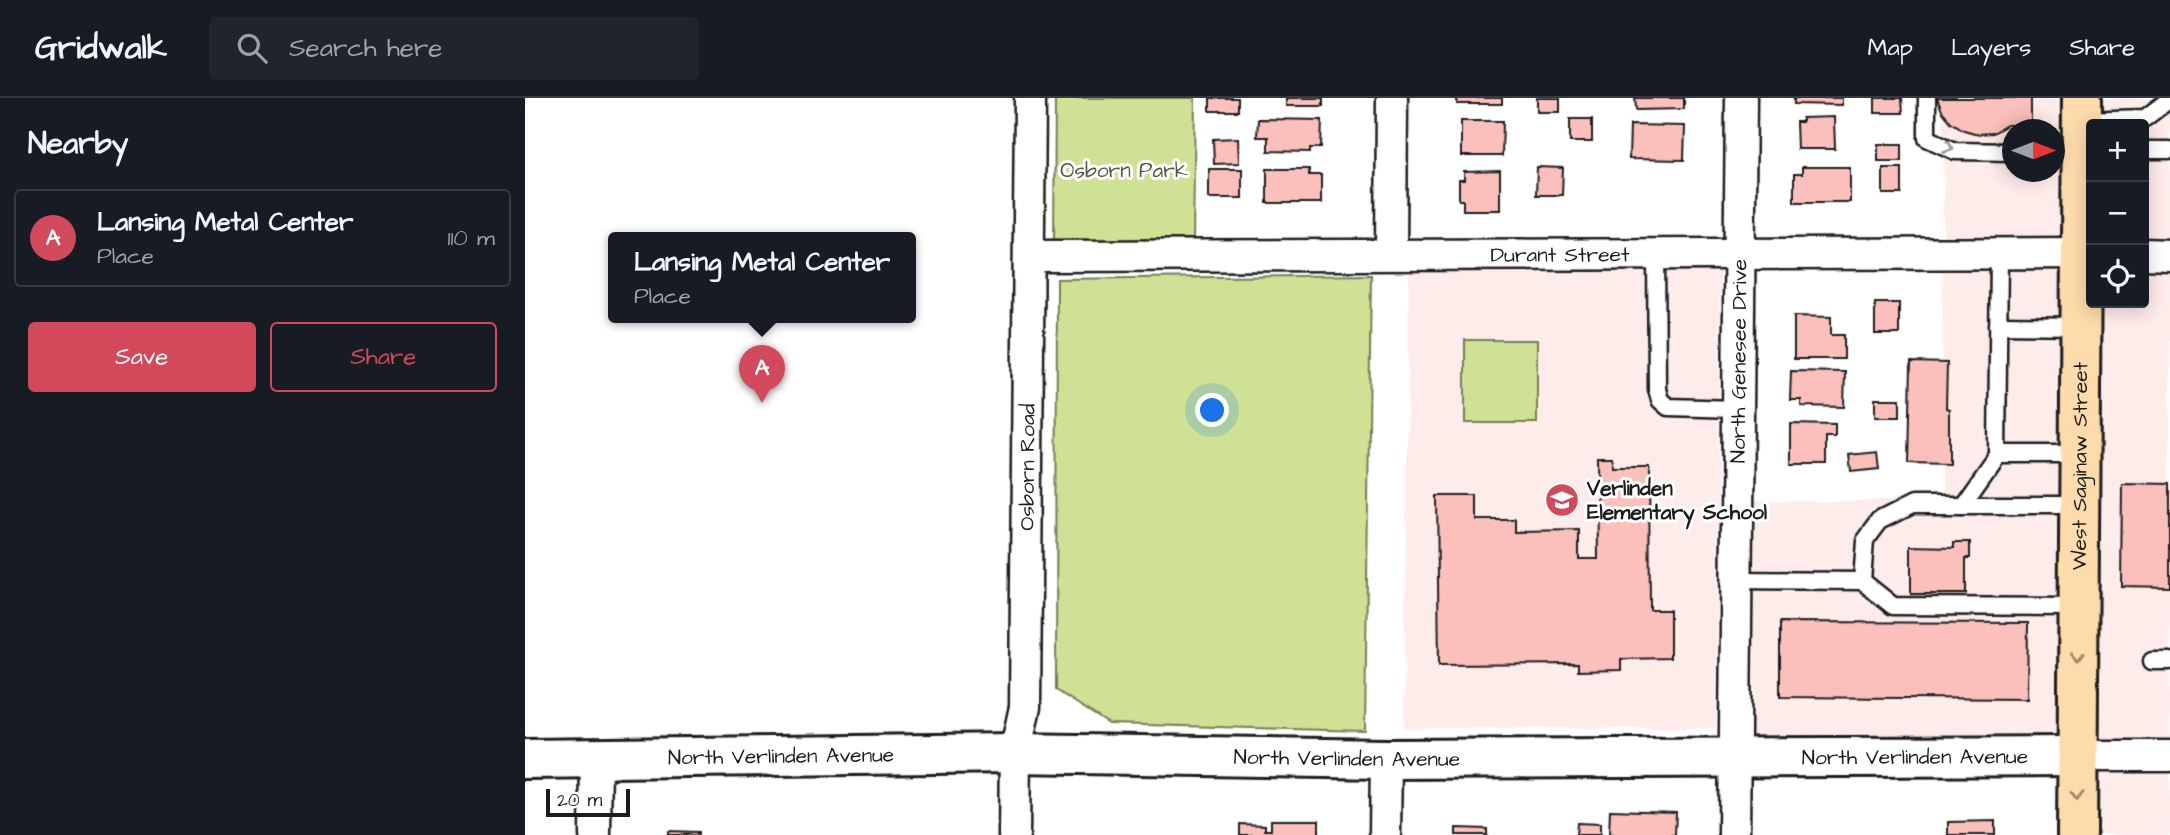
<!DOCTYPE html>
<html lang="en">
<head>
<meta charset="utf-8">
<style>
  body { margin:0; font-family:"Architects Daughter",sans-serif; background:#20242c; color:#f1f3f6 }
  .controls { position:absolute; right:21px; top:21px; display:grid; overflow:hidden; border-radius:7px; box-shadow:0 4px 18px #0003 }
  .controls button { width:63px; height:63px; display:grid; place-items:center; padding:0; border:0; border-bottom:2px solid #363941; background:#171b24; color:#f1f3f6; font:35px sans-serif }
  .compass { position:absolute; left:1477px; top:21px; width:63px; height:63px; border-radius:50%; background:#171b24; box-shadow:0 4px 18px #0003; rotate:90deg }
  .scale { position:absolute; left:21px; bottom:18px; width:84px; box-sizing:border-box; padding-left:7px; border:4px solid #1c1c1c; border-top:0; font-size:19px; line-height:24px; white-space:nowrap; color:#1c1c1c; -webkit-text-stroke:5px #fff; paint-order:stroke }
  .you { position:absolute; left:688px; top:313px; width:24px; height:24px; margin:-18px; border:5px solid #fff; border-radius:50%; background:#1a73e8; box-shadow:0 0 0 10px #1a73e833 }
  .badge { display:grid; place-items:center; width:46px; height:46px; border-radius:50%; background:#d1495b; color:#fff; font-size:23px; font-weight:700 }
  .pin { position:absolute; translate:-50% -58px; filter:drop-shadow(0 2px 4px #0008) }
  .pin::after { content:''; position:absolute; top:37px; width:24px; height:21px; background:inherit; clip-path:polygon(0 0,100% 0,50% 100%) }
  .popup { position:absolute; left:83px; top:134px; width:308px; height:91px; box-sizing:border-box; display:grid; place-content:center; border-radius:7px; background:#171b24; filter:drop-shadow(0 2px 5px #0005); font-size:23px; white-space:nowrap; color:#9ea1a6 }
  .popup b { font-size:26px; color:#f1f3f6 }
  .popup::after { content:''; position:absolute; left:50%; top:100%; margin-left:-14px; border:14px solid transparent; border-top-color:#171b24 }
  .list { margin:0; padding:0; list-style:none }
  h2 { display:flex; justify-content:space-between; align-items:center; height:91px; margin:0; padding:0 28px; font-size:30px }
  h2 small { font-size:23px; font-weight:400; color:#9ea1a6 }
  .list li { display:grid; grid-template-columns:46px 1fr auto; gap:21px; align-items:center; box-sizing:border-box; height:98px; margin:0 14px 14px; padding:0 14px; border:2px solid #363941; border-radius:7px }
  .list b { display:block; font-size:26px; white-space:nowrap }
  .list p { margin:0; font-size:23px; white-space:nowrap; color:#9ea1a6 }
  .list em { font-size:23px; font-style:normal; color:#9ea1a6 }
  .actions { display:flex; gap:14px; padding:21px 28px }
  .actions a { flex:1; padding:16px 0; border:2px solid #d1495b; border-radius:7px; text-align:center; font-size:24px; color:#d1495b }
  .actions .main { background:#d1495b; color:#fff }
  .icon { flex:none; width:38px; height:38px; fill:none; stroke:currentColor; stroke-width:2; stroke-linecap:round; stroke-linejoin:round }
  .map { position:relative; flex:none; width:1645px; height:737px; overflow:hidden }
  header { display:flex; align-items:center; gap:42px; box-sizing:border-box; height:98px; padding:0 35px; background:#171b24; border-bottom:2px solid #363941 }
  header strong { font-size:33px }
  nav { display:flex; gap:38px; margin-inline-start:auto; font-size:24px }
  .search { width:490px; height:63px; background:#20242c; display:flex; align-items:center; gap:18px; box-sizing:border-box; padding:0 24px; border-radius:7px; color:#9ea1a6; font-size:26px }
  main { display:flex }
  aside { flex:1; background:#171b24 }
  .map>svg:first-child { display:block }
</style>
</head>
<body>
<header>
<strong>Gridwalk</strong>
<div class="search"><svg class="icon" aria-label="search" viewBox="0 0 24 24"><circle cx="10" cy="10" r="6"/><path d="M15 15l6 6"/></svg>Search here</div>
<nav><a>Map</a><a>Layers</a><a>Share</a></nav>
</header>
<main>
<aside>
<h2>Nearby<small></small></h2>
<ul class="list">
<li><span class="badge">A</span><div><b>Lansing Metal Center</b><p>Place</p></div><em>110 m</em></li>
</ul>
<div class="actions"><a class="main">Save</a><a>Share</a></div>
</aside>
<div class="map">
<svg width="1645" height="737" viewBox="0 0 1645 737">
  <rect width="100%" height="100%" fill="#fff"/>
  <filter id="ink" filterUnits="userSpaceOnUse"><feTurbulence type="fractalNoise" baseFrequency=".0143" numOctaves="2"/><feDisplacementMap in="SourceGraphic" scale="14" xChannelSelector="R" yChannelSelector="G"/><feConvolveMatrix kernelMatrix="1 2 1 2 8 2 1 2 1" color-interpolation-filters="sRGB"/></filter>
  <g filter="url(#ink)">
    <g fill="#feeceb" fill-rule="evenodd">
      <path d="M1419 0H1645V737H1551L1552 659H1210L1229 610 1228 403H1416ZM1566 26H1619V205H1566ZM1488 32H1530V74H1488Z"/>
      <polygon points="1195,171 1191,630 879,630 884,174"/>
    </g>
    <g fill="#cee195" stroke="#757e58" stroke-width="2">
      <polygon points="530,0 670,0 668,145 529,143"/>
      <polygon points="846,177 840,633 584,626 531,592 532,181"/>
      <rect x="940" y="242" width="72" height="83"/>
    </g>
    <g fill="#fcc0bc" stroke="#1c1c1c" stroke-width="2">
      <rect x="685" y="0" width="28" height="13"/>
      <rect x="761" y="0" width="37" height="8"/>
      <rect x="932" y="0" width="45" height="6"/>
      <rect x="1012" y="0" width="23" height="14"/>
      <polygon points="1110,0 1159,0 1159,11 1111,12"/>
      <polygon points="1269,0 1317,0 1317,7 1269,6"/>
      <polygon points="1350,0 1377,0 1378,15 1350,15"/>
      <polygon points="1412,0 1506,0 1506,27 1482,27 1468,35 1453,36 1439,32 1426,24 1417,13"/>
      <polygon points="1309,19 1310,51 1272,51 1271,24 1277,24 1277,20"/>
      <polygon points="733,21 797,22 796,50 785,50 785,54 743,53 743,39 732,39"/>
      <rect x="1045" y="21" width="22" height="23"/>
      <polygon points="936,23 978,23 977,58 936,58"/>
      <polygon points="1105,27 1160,28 1159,62 1104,61"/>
      <polygon points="713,40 714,65 689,66 688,41"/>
      <rect x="1353" y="46" width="24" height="17"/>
      <polygon points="1012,69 1038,70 1037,97 1011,97"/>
      <polygon points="1277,69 1325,69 1325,104 1269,104 1269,76 1277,76"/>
      <rect x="1358" y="70" width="19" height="26"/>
      <rect x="684" y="71" width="33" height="29"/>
      <polygon points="742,71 784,71 784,77 796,77 796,105 742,105"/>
      <polygon points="975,73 975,112 938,112 938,102 934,102 934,82 939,82 939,74"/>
      <rect x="1350" y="205" width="24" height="31"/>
      <polygon points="1269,218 1306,219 1306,237 1319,237 1319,261 1269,261"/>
      <polygon points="1386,264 1422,265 1421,310 1424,311 1424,366 1384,365"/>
      <polygon points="1266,273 1320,274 1319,309 1276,308 1276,302 1265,302"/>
      <rect x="1350" y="301" width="25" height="18"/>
      <polygon points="1266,326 1310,327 1310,339 1301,339 1301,366 1266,366"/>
      <polygon points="1352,354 1354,371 1326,374 1324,357"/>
      <polygon points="1072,359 1087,359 1087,369 1124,369 1125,512 1145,512 1145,560 1096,561 1096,572 1053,573 1053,566 914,567 912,398 952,398 952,422 989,422 989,434 1054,433 1054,461 1073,461"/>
      <polygon points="1597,385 1645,386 1645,489 1596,488"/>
      <polygon points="1429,444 1445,444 1445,460 1441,460 1441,496 1386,496 1386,448 1429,449"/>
      <polygon points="1255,524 1503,525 1502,601 1255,599"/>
      <polygon points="1085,712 1151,714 1150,737 1084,737"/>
      <polygon points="746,722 794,722 794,737 715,737 715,726 740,727 740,732 746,732"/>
      <polygon points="1470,723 1470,737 1423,737 1423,724"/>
      <polygon points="1052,725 1075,726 1075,737 1051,737"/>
      <polygon points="931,730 962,731 962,737 931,737"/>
      <polygon points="143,733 173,734 173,737 143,737"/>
    </g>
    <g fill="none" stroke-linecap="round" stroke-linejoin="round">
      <g stroke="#1c1c1c" stroke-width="21">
        <g id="lane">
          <polyline points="1402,0 1402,40 1430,53 1488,54"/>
          <polyline points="1557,22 1620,20 1645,1"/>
          <polyline points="1619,52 1645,52"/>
          <polyline points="1530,55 1557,53"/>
          <polyline points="1474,155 1472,356 1555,356"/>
          <polyline points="1131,156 1132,291 1135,302 1143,309 1212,311"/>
          <polyline points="1473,227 1557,228"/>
          <polyline points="1436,407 1472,356"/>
          <polyline points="1211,482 1337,483 1368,508 1553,509"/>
          <polyline points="1337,483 1340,443 1355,423 1387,407 1555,407"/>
          <polyline points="1627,563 1645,563"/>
        </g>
      </g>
      <g stroke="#1c1c1c" stroke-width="35">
        <g id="street">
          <polyline points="866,156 867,0"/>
          <polyline points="1619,156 1645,157"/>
          <path id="s1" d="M505 158 1566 155"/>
          <polyline points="1552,658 1645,658"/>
          <polyline points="70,737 71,660"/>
          <path id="s2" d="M489 737 490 655 500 609 505 0"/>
          <polyline points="860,737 861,661"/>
          <path id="s3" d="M1209 737 1216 0"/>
        </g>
      </g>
      <g stroke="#1c1c1c" stroke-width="44">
        <g id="secondary">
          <path id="s4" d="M0 661 490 655 861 661 1552 658"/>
        </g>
      </g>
      <g stroke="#1c1c1c" stroke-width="44">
        <g id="primary">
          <path id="s5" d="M1552 737 1557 0"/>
        </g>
      </g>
      <use href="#lane" stroke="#fff" stroke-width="16"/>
      <use href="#street" stroke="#fff" stroke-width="30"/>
      <use href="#secondary" stroke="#fff" stroke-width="38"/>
      <use href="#primary" stroke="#fedbac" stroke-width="38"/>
    </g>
    <defs><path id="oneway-chevron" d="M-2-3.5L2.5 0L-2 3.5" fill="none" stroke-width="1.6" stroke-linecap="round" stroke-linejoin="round" transform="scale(1.75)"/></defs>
    <use stroke="#999" href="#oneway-chevron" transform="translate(1424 49) rotate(19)"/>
    <g stroke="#98856b">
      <use href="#oneway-chevron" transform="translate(1553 558) rotate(90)"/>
      <use href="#oneway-chevron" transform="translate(1552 698) rotate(90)"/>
    </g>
  </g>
  <defs>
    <g id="school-disc" transform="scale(1.75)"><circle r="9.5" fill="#d1495b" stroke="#fff"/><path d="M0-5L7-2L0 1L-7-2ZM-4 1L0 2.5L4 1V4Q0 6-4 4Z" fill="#fff"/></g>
  </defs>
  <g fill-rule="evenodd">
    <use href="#school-disc" x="1037" y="402"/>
  </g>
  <g text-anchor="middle" stroke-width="6" stroke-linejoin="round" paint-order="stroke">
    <g font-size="21" fill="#515740" stroke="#fff">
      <text x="599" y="79">Osborn Park</text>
    </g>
    <g font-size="21" fill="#1c1c1c" stroke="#fff">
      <text dy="7" stroke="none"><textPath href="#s1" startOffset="530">Durant Street</textPath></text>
      <text dy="7" stroke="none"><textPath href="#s3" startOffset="474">North Genesee Drive</textPath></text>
      <text dy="7" stroke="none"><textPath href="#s2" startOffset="369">Osborn Road</textPath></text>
      <text dy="7" stroke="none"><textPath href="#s5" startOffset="369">West Saginaw Street</textPath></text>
      <text dy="7" stroke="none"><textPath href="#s4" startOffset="256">North Verlinden Avenue</textPath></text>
      <text dy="7" stroke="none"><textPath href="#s4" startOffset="1390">North Verlinden Avenue</textPath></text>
      <text dy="7" stroke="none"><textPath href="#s4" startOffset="822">North Verlinden Avenue</textPath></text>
    </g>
    <g font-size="21" font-weight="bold" fill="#1c1c1c" stroke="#fff" text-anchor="start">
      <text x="1062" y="397">Verlinden<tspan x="1062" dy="24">Elementary School</tspan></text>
    </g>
  </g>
</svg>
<div class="controls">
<button>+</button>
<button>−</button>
<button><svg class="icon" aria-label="locate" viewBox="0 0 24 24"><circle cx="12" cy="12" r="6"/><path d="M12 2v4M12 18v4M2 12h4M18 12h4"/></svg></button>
</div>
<svg class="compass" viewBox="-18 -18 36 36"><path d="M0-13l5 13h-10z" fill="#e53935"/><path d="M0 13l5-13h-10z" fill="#9ea1a6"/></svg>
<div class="scale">20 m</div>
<div class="you"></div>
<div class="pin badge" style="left:237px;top:305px">A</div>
<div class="popup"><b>Lansing Metal Center</b>Place</div>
</div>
</main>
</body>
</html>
